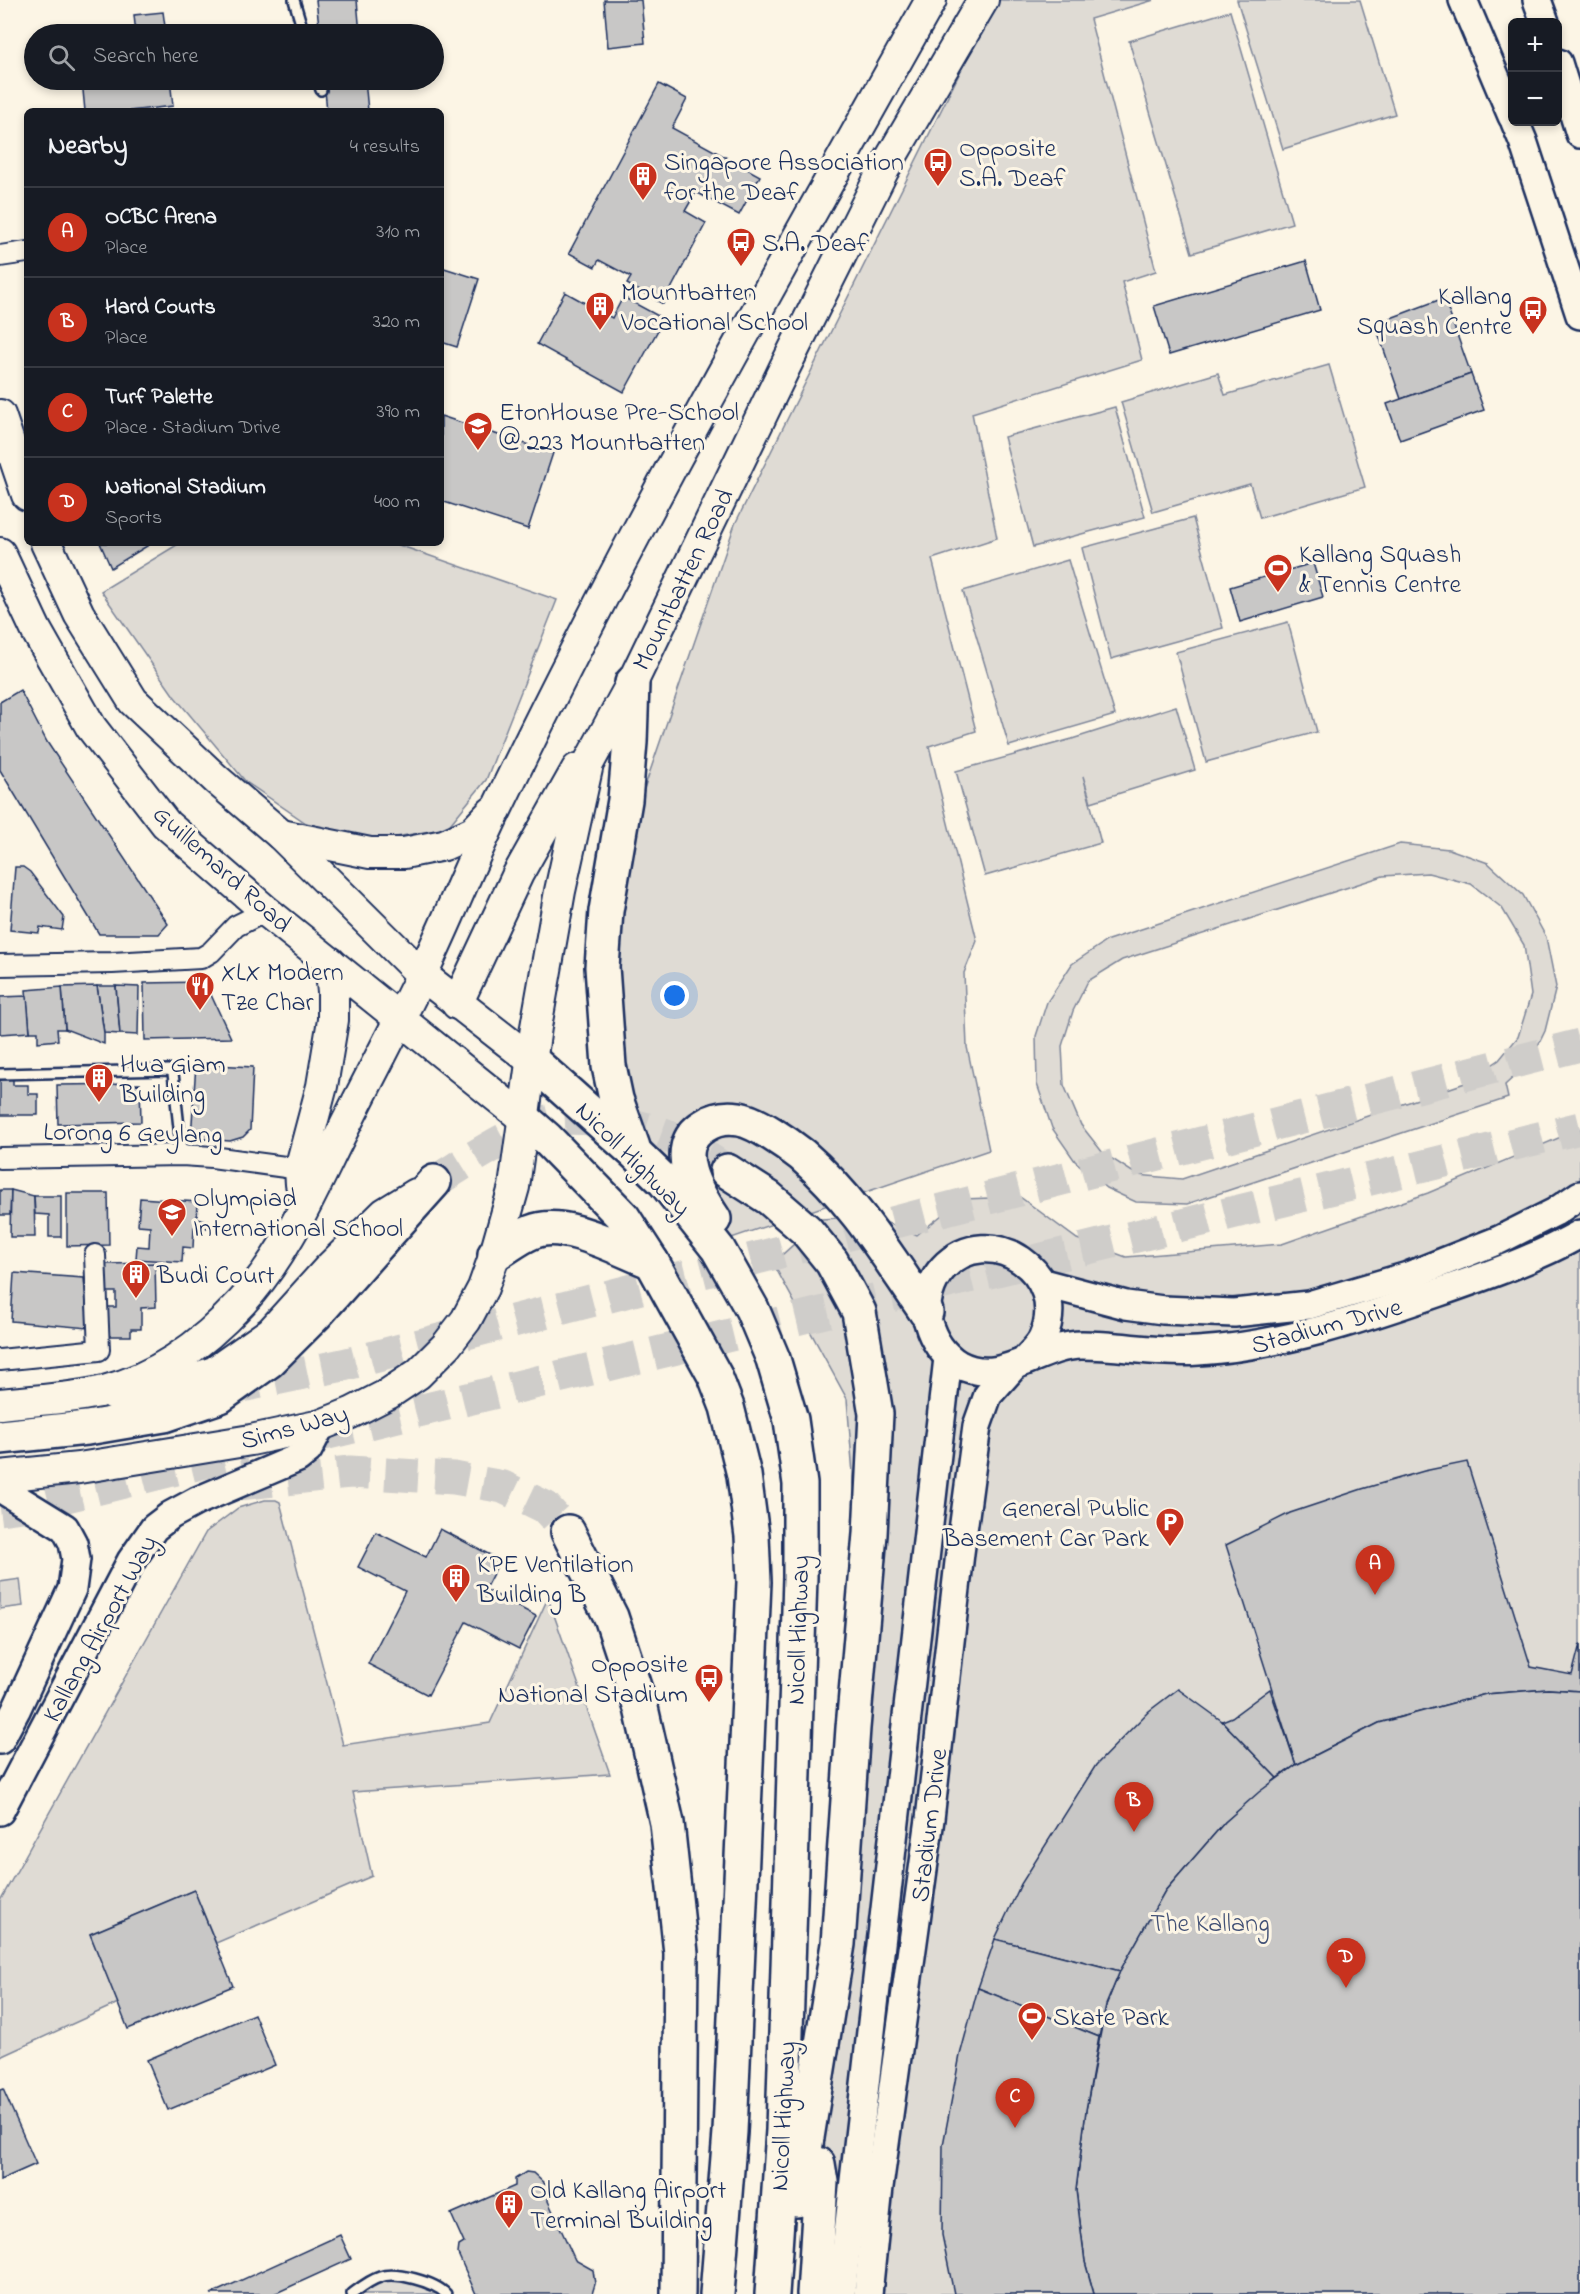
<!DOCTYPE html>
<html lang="en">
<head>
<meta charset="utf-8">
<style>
  body { margin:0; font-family:"Indie Flower",sans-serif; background:#20242c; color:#f1f3f6 }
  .controls { position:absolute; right:18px; top:18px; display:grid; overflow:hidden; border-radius:9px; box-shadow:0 3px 9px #0003 }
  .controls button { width:54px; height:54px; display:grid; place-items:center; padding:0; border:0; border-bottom:2px solid #363941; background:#171b24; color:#f1f3f6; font:30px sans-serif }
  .you { position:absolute; left:675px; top:996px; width:21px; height:21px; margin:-15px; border:4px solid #fff; border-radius:50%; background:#1a73e8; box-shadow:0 0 0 9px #1a73e833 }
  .badge { display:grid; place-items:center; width:39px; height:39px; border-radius:50%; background:#c8321e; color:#fff; font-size:20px; font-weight:700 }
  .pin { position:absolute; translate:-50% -50px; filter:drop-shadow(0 2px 3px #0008) }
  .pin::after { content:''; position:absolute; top:32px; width:21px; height:18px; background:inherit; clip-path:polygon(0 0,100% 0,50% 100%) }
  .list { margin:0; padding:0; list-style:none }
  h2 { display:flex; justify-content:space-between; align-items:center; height:78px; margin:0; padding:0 24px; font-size:26px }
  h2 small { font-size:20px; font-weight:400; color:#9ea1a6 }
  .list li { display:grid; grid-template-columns:39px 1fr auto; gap:18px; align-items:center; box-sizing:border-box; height:90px; padding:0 24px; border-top:2px solid #363941 }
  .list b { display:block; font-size:22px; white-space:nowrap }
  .list p { margin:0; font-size:20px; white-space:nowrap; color:#9ea1a6 }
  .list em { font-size:20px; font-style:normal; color:#9ea1a6 }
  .icon { flex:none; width:33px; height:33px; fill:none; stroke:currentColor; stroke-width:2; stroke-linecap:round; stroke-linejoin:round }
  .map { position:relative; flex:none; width:1580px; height:2294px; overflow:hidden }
  .search { position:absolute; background:#171b24; box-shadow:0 3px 9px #0003; left:24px; top:24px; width:420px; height:66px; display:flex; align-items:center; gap:15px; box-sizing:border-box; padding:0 21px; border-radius:33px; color:#9ea1a6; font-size:22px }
  .panel { position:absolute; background:#171b24; box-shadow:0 3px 9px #0003; left:24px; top:108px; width:420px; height:438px; border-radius:9px }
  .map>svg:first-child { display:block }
</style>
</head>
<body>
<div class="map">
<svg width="1580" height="2294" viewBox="0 0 1580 2294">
  <rect width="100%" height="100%" fill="#fcf5e5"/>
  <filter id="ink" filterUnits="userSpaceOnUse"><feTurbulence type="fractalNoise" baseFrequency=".0167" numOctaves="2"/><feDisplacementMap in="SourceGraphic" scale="12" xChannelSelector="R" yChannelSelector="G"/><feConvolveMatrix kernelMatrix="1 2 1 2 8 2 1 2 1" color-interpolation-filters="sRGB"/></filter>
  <g filter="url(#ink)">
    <g fill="#dfdbd4" stroke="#7d8599" stroke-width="1.5" fill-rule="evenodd">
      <polygon points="996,0 1154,0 1090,19 1156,271 1122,282 1142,360 972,413 997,538 932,559 976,731 929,746 977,941 964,973 967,1047 989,1150 717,1243 634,1152 609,911 636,812 735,524"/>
      <polygon points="1237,0 1360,0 1395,114 1283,149"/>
      <polygon points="1230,11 1292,223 1192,253 1129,41"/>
      <polygon points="1329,365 1365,487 1260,518 1250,484 1153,512 1121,402 1218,373 1225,395"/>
      <polygon points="1115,407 1145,517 1033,547 1004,437"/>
      <polygon points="1193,518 1223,628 1111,659 1082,548"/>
      <polygon points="180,543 393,543 557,600 486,780 447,828 373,841 306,823 246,782 174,696 101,591"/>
      <polygon points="1068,560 1115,715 1009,746 963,591"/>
      <polygon points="1288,622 1317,732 1206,762 1176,652"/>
      <polygon points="1176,706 1195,770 1091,802 1083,776 1101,843 985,876 956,771 1072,739"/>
      <path d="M1400 844 1449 849 1488 863 1523 895 1546 937 1556 987 1545 1031 1530 1062 1505 1085 1508 1098 1187 1204 1136 1202 1106 1188 1075 1161 1052 1128 1037 1084 1036 1036 1047 1002 1072 964 1108 940ZM1428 873 1471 884 1502 908 1524 945 1531 995 1518 1037 1499 1060 1465 1083 1182 1179 1137 1175 1103 1153 1081 1125 1064 1085 1062 1046 1073 1011 1088 981 1122 960 1383 876Z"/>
      <polygon points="1580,1129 1580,2294 809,2294 863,1599 847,1399 773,1263 822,1219 870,1216 917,1235 962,1199 1020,1197 1077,1239 1126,1257 1282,1244 1428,1193"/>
      <polygon points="265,1500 276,1500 280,1502 343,1745 490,1723 548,1598 610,1774 353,1792 372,1876 216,1943 194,1890 90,1934 118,2003 0,2057 0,1901 206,1532 238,1508"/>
      <polygon points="20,1579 23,1606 0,1609 0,1582"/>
      <polygon points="378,2277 413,2277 446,2294 356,2294"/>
    </g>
    <g fill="#c8c7c6" stroke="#1b2f5e" stroke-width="1.5">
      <polygon points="316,0 357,0 360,34 320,34"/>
      <polygon points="604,0 641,0 645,43 608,47"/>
      <polygon points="163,12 166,34 136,34 134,15"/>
      <polygon points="82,80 170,80 173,106 129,111 85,111"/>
      <polygon points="324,80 365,80 368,111 327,111"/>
      <polygon points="659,84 687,99 672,128 760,176 739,215 696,192 685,211 706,223 663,304 627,284 631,277 599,260 595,267 569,253"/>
      <polygon points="1306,261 1320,310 1169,355 1154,306"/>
      <polygon points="441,267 479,279 457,347 441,342"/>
      <polygon points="565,292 612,318 623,297 664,319 624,392 537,344"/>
      <polygon points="1444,298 1471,374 1401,399 1375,324"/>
      <polygon points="1471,374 1484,410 1400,440 1387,404"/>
      <polygon points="441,416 553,453 528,529 441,501"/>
      <polygon points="100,543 152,543 111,568"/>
      <polygon points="1313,563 1323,597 1240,622 1230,587"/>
      <polygon points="20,690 47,742 168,924 159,934 99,934 0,770 0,702"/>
      <polygon points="15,867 23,867 30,872 64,917 62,930 40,927 39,933 10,930"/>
      <polygon points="205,982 231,1038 145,1040 144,983"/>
      <polygon points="97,986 116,986 120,1034 104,1033"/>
      <polygon points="97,986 104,1033 104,1044 65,1029 62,987"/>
      <polygon points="116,986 139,987 138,1035 120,1034"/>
      <polygon points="62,987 65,1029 57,1029 58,1040 38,1042 38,1032 30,1032 26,990"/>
      <polygon points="27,996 30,1032 0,1034 0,997"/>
      <polygon points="196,1064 253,1067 250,1130 243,1137 230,1141 191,1138"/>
      <polygon points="0,1079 13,1079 13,1085 28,1085 28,1094 38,1094 38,1115 0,1115"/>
      <polygon points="140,1084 141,1122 58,1124 57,1085"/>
      <polygon points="0,1190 11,1190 10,1215 0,1215"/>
      <polygon points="11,1190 34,1196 35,1237 10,1237"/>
      <polygon points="67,1193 108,1193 109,1245 67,1246"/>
      <polygon points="34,1196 61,1196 61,1237 49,1237 49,1215 35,1214"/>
      <polygon points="140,1198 198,1202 197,1219 208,1220 207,1228 194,1227 193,1248 183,1247 182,1262 136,1259 137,1246 149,1247 150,1226 138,1225"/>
      <polygon points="155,1263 156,1307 141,1308 141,1329 131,1329 131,1336 107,1336 107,1307 116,1307 116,1292 107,1292 106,1264"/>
      <polygon points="14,1273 84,1278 88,1328 11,1321"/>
      <polygon points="1467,1462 1531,1667 1572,1675 1580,1644 1580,1691 1548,1689 1486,1694 1379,1723 1296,1765 1226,1545 1290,1513 1362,1489 1424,1471"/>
      <polygon points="440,1529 500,1560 485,1589 536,1616 519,1649 466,1622 428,1695 368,1664 405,1591 358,1567 376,1532 426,1557"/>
      <polygon points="1178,1689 1222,1721 1277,1778 1225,1822 1165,1891 1120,1971 995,1939 1021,1884 1096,1765 1149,1711"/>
      <polygon points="1270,1689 1296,1765 1277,1778 1222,1721 1232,1717"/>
      <polygon points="1548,1689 1580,1691 1580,2294 1094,2294 1085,2262 1076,2190 1086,2110 1106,2005 1120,1971 1165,1891 1225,1822 1259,1792 1296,1765 1379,1723 1486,1694"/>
      <polygon points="194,1890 233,1986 128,2029 90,1934"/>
      <polygon points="995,1939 1120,1971 1106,2005 1099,2037 978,1988"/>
      <polygon points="978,1988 1099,2037 1086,2110 1076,2190 1085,2262 1094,2294 954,2294 942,2235 943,2145 960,2055"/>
      <polygon points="254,2014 275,2065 168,2110 147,2060"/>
      <polygon points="3,2089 36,2164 0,2180 0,2090"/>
      <polygon points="526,2172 533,2173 546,2185 549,2192 548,2201 575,2260 593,2270 595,2284 592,2294 476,2294 458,2254 459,2246 464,2243 451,2214 515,2186 515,2179"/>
      <polygon points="340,2235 351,2259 274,2294 211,2294"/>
    </g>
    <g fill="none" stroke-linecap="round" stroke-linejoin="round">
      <g stroke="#cfcdca" stroke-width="33" stroke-dasharray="33 16" stroke-linecap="butt">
        <path d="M434 1182C470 1160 506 1134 547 1121 574 1113 642 1124 668 1136 689 1144 708 1159 727 1171"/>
        <polyline points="227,1389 343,1365 1580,1045"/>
        <polyline points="320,1435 1580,1128"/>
        <polyline points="239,1484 350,1472 454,1478 503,1487 545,1507 568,1532"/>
        <polyline points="0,1509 30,1505 246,1452"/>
      </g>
      <g stroke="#1b2f5e" stroke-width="14">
        <g id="lane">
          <polyline points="294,0 304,34"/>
          <polyline points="318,80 321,90"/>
          <polyline points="0,1074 169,1070 173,1073 182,1155"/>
          <path d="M352 2294C360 2288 370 2280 380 2277 395 2271 435 2282 446 2294"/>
        </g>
      </g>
      <g stroke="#1b2f5e" stroke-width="24">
        <g id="street">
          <polyline points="0,256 27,252"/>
          <polyline points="0,965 112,963 201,958 211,952 236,926 266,911"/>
          <polyline points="0,1158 182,1155 212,1157 300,1169"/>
          <polyline points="0,1360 99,1350 95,1255"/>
        </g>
      </g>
      <g stroke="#1b2f5e" stroke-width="32">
        <g id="secondary">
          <polyline points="1463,0 1512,116"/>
          <polyline points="1537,0 1545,22"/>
          <polyline points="1558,63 1580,134"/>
          <polyline points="1515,122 1523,141 1580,315"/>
          <polyline points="1043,1283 1126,1305 1163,1310 1234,1313 1309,1305 1408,1276 1499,1240 1555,1212 1580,1195"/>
          <path d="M1025 1360C1031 1353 1040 1345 1043 1337 1071 1274 990 1218 943 1268 930 1282 924 1304 928 1322 933 1340 942 1354 958 1364 1002 1388 1037 1345 1082 1345 1121 1345 1159 1354 1198 1351 1281 1346 1359 1320 1437 1293 1486 1276 1535 1259 1580 1234"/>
          <polyline points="0,1488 65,1528 73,1543 76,1559 72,1589 16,1710 0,1740"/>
          <polyline points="0,1811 131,1561 154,1528 171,1515 197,1501 298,1458 308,1450 321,1425"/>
          <polyline points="841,2294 948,1358"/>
          <polyline points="868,2294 879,2187 930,1819 960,1553 977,1426 988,1395 1013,1367"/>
        </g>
      </g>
      <g stroke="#1b2f5e" stroke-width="34">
        <g id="primary">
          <polyline points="0,415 27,495"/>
          <polyline points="46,543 79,614 133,701 217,780 281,835 422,975 531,1060"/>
          <polyline points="0,553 36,630 91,727 166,824 266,911 523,1118"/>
          <polyline points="281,835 370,853 404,853 444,845 473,832 492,812"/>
          <polyline points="457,1004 518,874 577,769"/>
          <polyline points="306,1204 301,1184 300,1169 322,1086 333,1020 333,992 330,962"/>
          <polyline points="114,1394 144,1397 214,1372 271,1332 328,1269 385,1213 416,1194"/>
          <path d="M0 1404C34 1400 71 1399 104 1391 159 1377 205 1342 242 1302 288 1252 314 1187 344 1128 370 1076 398 1024 423 972 450 916 472 859 499 804 631 530 782 265 931 0"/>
          <polyline points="0,1476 79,1468 251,1440 321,1425 351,1413 388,1394 418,1374 446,1346 466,1320 483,1288 495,1254 514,1187 536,1027 560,891 588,764 632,683 785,367 883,171 983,0"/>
        </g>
      </g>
      <g stroke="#1b2f5e" stroke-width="38">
        <g id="highway">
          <polyline points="632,683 630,742 625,800 606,911 602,967 609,1066 616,1099 633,1147"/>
          <polyline points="531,1060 634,1152 664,1181 718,1249 752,1309 773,1359 791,1420 800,1484 800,1577 783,2130 772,2294"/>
          <polyline points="523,1118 547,1139 623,1217 652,1262 715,1376 727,1407 744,1475 752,1536 754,1582 730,2132 717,2294"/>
          <polyline points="727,1171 769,1198 806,1230 832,1262 859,1312 876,1414 870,1534 853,1728 838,1944 797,2200"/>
          <path d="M714 1219C698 1195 668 1148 704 1126 714 1119 727 1117 739 1119 757 1122 788 1144 802 1155 853 1199 888 1257 926 1312"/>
          <path d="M495 1254C507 1247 519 1237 532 1232 565 1218 620 1250 652 1262"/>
          <polyline points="0,1437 87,1428 164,1415 220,1396 269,1361 316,1314 434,1182"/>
          <polyline points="568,1532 611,1617 641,1708 667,1823 681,1953 678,2294"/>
          <polyline points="814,2294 821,2182 818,2164"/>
        </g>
      </g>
      <use href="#lane" stroke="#fcf5e5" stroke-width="9"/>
      <use href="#street" stroke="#fcf5e5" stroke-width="20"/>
      <use href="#secondary" stroke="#fcf5e5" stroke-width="27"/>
      <use href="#primary" stroke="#fcf5e5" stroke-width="30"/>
      <use href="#highway" stroke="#fcf5e5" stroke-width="33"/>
    </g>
  </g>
  <defs>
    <g id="bus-pin" transform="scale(1.5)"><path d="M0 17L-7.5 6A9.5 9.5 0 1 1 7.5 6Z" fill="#c8321e" stroke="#fcf5e5"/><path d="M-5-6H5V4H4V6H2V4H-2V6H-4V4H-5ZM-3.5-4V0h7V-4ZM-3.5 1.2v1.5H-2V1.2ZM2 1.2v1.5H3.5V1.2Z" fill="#fff"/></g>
    <g id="building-pin" transform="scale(1.5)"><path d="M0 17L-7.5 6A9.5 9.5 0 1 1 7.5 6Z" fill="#c8321e" stroke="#fcf5e5"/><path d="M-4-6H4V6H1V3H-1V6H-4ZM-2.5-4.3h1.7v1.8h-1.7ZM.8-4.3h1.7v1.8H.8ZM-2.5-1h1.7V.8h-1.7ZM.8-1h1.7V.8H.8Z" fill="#fff"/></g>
    <g id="school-pin" transform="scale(1.5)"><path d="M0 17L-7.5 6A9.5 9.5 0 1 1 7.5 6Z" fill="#c8321e" stroke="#fcf5e5"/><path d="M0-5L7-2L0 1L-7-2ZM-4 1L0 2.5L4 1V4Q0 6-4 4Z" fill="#fff"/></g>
    <g id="stadium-pin" transform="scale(1.5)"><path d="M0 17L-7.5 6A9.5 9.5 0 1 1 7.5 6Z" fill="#c8321e" stroke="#fcf5e5"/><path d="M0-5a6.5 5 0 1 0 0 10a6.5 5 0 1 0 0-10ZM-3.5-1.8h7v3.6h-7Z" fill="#fff"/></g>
    <g id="restaurant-pin" transform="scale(1.5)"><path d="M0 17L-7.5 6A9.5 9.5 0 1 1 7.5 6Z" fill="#c8321e" stroke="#fcf5e5"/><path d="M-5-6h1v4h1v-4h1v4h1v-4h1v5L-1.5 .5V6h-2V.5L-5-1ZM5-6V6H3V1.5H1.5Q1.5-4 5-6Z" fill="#fff"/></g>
    <g id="parking-pin" transform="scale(1.5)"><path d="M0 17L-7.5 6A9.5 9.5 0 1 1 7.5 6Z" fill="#c8321e" stroke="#fcf5e5"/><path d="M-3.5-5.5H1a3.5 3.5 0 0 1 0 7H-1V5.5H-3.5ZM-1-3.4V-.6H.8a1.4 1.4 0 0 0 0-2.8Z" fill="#fff"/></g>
  </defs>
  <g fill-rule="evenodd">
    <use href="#bus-pin" x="938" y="162"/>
    <use href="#building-pin" x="643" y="176"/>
    <use href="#bus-pin" x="741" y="242"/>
    <use href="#building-pin" x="600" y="306"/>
    <use href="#bus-pin" x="1533" y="310"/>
    <use href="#school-pin" x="478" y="426"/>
    <use href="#stadium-pin" x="1278" y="568"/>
    <use href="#restaurant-pin" x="200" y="986"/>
    <use href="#building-pin" x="99" y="1078"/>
    <use href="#school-pin" x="172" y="1212"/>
    <use href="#building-pin" x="136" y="1274"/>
    <use href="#parking-pin" x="1170" y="1522"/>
    <use href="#building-pin" x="456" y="1578"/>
    <use href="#bus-pin" x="709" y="1678"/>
    <use href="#stadium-pin" x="1032" y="2016"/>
    <use href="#building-pin" x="509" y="2204"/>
  </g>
  <g text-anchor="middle" stroke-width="6" stroke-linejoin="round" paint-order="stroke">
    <g font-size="26" fill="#1b2f5e" stroke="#fcf5e5" text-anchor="start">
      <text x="959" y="156">Opposite<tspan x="959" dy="30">S.A. Deaf</tspan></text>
      <text x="664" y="170">Singapore Association<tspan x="664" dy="30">for the Deaf</tspan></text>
      <text x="762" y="251">S.A. Deaf</text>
      <text x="621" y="300">Mountbatten<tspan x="621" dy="30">Vocational School</tspan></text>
      <text x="1512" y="304" text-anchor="end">Kallang<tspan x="1512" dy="30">Squash Centre</tspan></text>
      <text x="499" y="420">EtonHouse Pre-School<tspan x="499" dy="30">@ 223 Mountbatten</tspan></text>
      <text x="1299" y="562">Kallang Squash<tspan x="1299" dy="30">&amp; Tennis Centre</tspan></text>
      <text x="221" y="980">XLX Modern<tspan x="221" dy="30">Tze Char</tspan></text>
      <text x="120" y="1072">Hua Giam<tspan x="120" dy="30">Building</tspan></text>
      <text x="193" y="1206">Olympiad<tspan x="193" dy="30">International School</tspan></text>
      <text x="157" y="1283">Budi Court</text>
      <text x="1149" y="1516" text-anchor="end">General Public<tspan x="1149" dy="30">Basement Car Park</tspan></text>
      <text x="477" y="1572">KPE Ventilation<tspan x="477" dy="30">Building B</tspan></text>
      <text x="688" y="1672" text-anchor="end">Opposite<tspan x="688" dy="30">National Stadium</tspan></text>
      <text x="1053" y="2025">Skate Park</text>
      <text x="530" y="2198">Old Kallang Airport<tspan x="530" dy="30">Terminal Building</tspan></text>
    </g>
    <g font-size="26" fill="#1b2f5e" stroke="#fcf5e5">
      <text transform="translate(682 579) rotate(-64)" y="9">Mountbatten Road</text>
      <text transform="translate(223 868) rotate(42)" y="9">Guillemard Road</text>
      <text transform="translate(133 1132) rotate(1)" y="9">Lorong 6 Geylang</text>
      <text transform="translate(634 1158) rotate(45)" y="9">Nicoll Highway</text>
      <text transform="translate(1326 1325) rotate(-15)" y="9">Stadium Drive</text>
      <text transform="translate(294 1426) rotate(-15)" y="9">Sims Way</text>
      <text transform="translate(99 1628) rotate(-61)" y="9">Kallang Airport Way</text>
      <text transform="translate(797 1630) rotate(-88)" y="9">Nicoll Highway</text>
      <text transform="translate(928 1825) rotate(-83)" y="9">Stadium Drive</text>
      <text transform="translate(782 2116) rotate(-87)" y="9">Nicoll Highway</text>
    </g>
    <g font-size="26" fill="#425176" stroke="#fcf5e5">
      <text x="1210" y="1931">The Kallang</text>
    </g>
  </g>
</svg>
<div class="controls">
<button>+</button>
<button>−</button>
</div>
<div class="you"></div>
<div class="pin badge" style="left:1375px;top:1595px">A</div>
<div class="pin badge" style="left:1134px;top:1832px">B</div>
<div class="pin badge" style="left:1015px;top:2128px">C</div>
<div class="pin badge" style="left:1346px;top:1988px">D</div>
<div class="search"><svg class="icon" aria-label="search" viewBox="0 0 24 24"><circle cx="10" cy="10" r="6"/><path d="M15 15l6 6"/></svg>Search here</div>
<section class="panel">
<h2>Nearby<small>4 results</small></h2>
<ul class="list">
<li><span class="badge">A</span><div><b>OCBC Arena</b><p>Place</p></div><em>310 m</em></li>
<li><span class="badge">B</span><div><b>Hard Courts</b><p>Place</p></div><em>320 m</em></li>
<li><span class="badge">C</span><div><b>Turf Palette</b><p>Place · Stadium Drive</p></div><em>390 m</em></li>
<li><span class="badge">D</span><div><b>National Stadium</b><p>Sports</p></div><em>400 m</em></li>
</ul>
</section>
</div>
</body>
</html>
